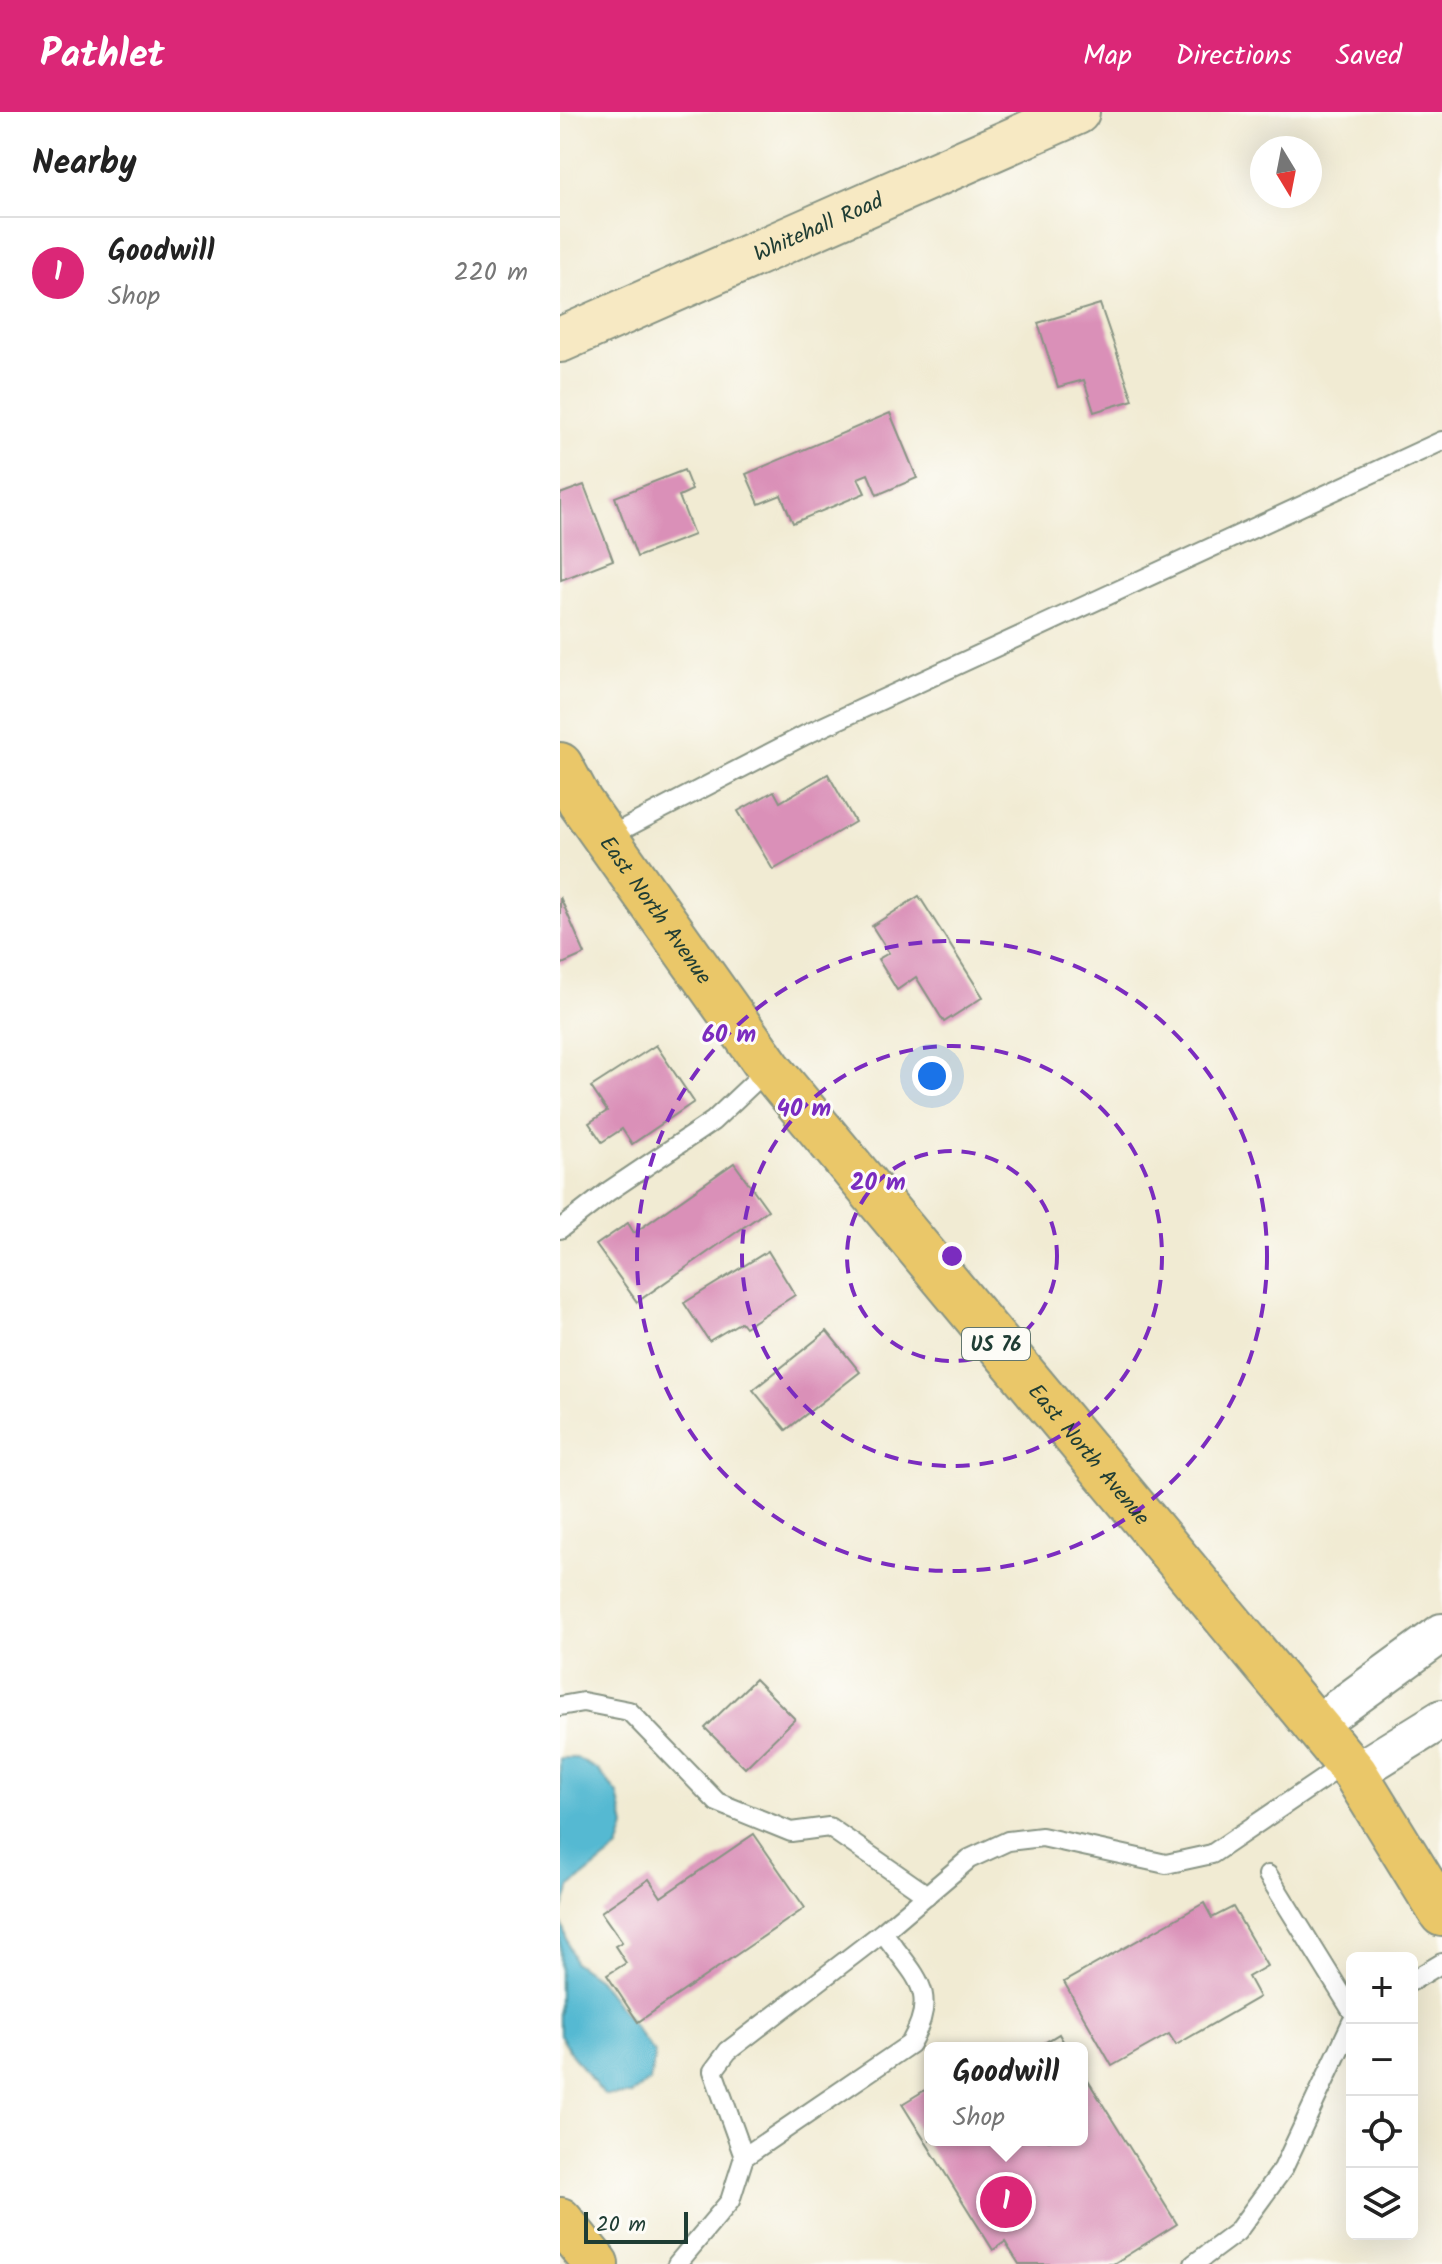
<!DOCTYPE html>
<html lang="en">
<head>
<meta charset="utf-8">
<style>
  body { margin:0; font-family:Kalam,sans-serif; background:#f2f2f2; color:#222 }
  .controls { position:absolute; right:24px; bottom:24px; display:grid; overflow:hidden; border-radius:12px; box-shadow:0 8px 32px #0002 }
  .controls button { width:72px; height:72px; display:grid; place-items:center; padding:0; border:0; border-bottom:2px solid #e0e0e0; background:#fff; color:#222; font:40px sans-serif }
  .compass { position:absolute; left:690px; top:24px; width:72px; height:72px; border-radius:50%; background:#fff; box-shadow:0 8px 32px #0002; rotate:170deg }
  .scale { position:absolute; left:24px; bottom:20px; width:104px; box-sizing:border-box; padding-left:8px; border:4px solid #1f3d34; border-top:0; font-size:22px; line-height:28px; white-space:nowrap; color:#1f3d34; -webkit-text-stroke:6px #fdfcf7; paint-order:stroke }
  .you { position:absolute; left:372px; top:964px; width:28px; height:28px; margin:-20px; border:6px solid #fff; border-radius:50%; background:#1a73e8; box-shadow:0 0 0 12px #1a73e833 }
  .badge { display:grid; place-items:center; width:52px; height:52px; border-radius:50%; background:#db2777; color:#fff; font-size:26px; font-weight:700 }
  .pin { position:absolute; translate:-50% -50%; border:4px solid #fff; box-shadow:0 2px 8px #0006 }
  .popup { position:absolute; left:364px; top:1930px; width:164px; height:104px; box-sizing:border-box; display:grid; place-content:center; border-radius:12px; background:#fff; filter:drop-shadow(0 2px 6px #0005); font-size:26px; white-space:nowrap; color:#767676 }
  .popup b { font-size:30px; color:#222 }
  .popup::after { content:''; position:absolute; left:50%; top:100%; margin-left:-16px; border:16px solid transparent; border-top-color:#fff }
  .list { margin:0; padding:0; list-style:none }
  h2 { display:flex; justify-content:space-between; align-items:center; height:104px; margin:0; padding:0 32px; font-size:34px }
  h2 small { font-size:26px; font-weight:400; color:#767676 }
  .list li { display:grid; grid-template-columns:52px 1fr auto; gap:24px; align-items:center; box-sizing:border-box; height:112px; padding:0 32px; border-top:2px solid #e0e0e0 }
  .list b { display:block; font-size:30px; white-space:nowrap }
  .list p { margin:0; font-size:26px; white-space:nowrap; color:#767676 }
  .list em { font-size:26px; font-style:normal; color:#767676 }
  .icon { flex:none; width:44px; height:44px; fill:none; stroke:currentColor; stroke-width:2; stroke-linecap:round; stroke-linejoin:round }
  .map { position:relative; flex:none; width:882px; height:2152px; overflow:hidden }
  header { display:flex; align-items:center; gap:48px; box-sizing:border-box; height:112px; padding:0 40px; background:#db2777; color:#fff }
  header strong { font-size:38px }
  nav { display:flex; gap:44px; margin-inline-start:auto; font-size:28px }
  main { display:flex }
  aside { flex:1; background:#fff }
  .map>svg:first-child { display:block }
</style>
</head>
<body>
<header>
<strong>Pathlet</strong>
<nav><a>Map</a><a>Directions</a><a>Saved</a></nav>
</header>
<main>
<aside>
<h2>Nearby<small></small></h2>
<ul class="list">
<li><span class="badge">1</span><div><b>Goodwill</b><p>Shop</p></div><em>220 m</em></li>
</ul>
</aside>
<div class="map">
<svg width="882" height="2152" viewBox="0 0 882 2152">
  <rect width="100%" height="100%" fill="#fdfcf7"/>
  <filter id="ink" filterUnits="userSpaceOnUse"><feTurbulence type="fractalNoise" baseFrequency=".0125" numOctaves="2"/><feDisplacementMap in="SourceGraphic" scale="16" xChannelSelector="R" yChannelSelector="G"/><feConvolveMatrix kernelMatrix="1 2 1 2 8 2 1 2 1" color-interpolation-filters="sRGB"/></filter>
  <filter id="wash" filterUnits="userSpaceOnUse"><feTurbulence type="fractalNoise" baseFrequency=".006" numOctaves="4" result="noise"/><feDisplacementMap in="SourceGraphic" scale="32" xChannelSelector="R" yChannelSelector="G"/><feGaussianBlur stdDeviation="1.8" result="paint"/><feColorMatrix in="noise" values="0 0 0 0 0 0 0 0 0 0 0 0 0 0 0 0 0 1.4 0 .05"/><feComposite in="paint" operator="in"/></filter>
  <g filter="url(#wash)">
    <rect width="100%" height="100%" fill="#f1ebd3"/>
    <g fill="#54b9d2" stroke="#3a7b83" stroke-width="2">
      <polygon points="0,1646 16,1646 38,1658 58,1682 65,1715 58,1737 10,1775 0,1805"/>
      <polygon points="0,1806 14,1850 38,1867 95,1942 90,1969 70,1983 44,1983 11,1942 0,1922"/>
    </g>
    <g id="blocks">
      <g fill="#da90b8">
        <polygon points="540,192 573,288 534,300 524,268 498,275 478,211"/>
        <polygon points="330,301 357,366 317,383 308,362 298,366 305,381 233,411 221,383 199,392 186,362"/>
        <polygon points="124,358 132,378 119,384 134,423 77,445 55,385"/>
        <polygon points="24,373 53,448 1,468 0,382"/>
        <polygon points="268,662 295,710 213,758 178,699 214,679 220,690"/>
        <polygon points="359,784 423,885 384,910 356,865 337,878 318,847 329,841 312,814"/>
        <polygon points="0,785 25,842 0,853"/>
        <polygon points="96,933 134,990 72,1032 62,1017 42,1030 29,1011 47,999 31,975"/>
        <polygon points="174,1051 208,1098 77,1190 36,1133 68,1111 74,1121"/>
        <polygon points="208,1139 235,1183 185,1215 181,1210 149,1229 124,1191"/>
        <polygon points="267,1219 300,1260 226,1318 193,1278"/>
        <polygon points="195,1567 235,1607 185,1656 145,1616"/>
        <polygon points="194,1722 245,1796 78,1910 47,1863 66,1851 55,1834 62,1830 41,1800 89,1767 101,1785"/>
        <polygon points="644,1791 652,1806 673,1795 707,1854 688,1865 699,1885 616,1933 609,1922 552,1954 504,1870"/>
        <polygon points="499,1922 507,1936 476,1936"/>
        <polygon points="522,1959 617,2112 553,2152 459,2152 445,2130 433,2138 342,1992 370,1975 370,2028 522,2028"/>
      </g>
    </g>
  </g>
  <g filter="url(#ink)">
    <use href="#blocks" fill-opacity="0" stroke="#889484" stroke-width="2"/>
    <g fill="none" stroke-linecap="round" stroke-linejoin="round">
      <g stroke="#889484" stroke-width="22">
        <g id="service">
          <polyline points="46,726 245,623 882,329"/>
          <polyline points="0,1117 49,1079 153,1009 209,956"/>
          <polyline points="0,1594 23,1590 69,1599 157,1690 231,1720 269,1715 367,1783"/>
          <polyline points="708,1763 792,1899"/>
          <polyline points="852,1869 882,1851"/>
          <path d="M184 2045 350 1932C381 1878 354 1865 323 1820"/>
          <polyline points="117,2152 170,2089 184,2045 153,1959 168,1939 323,1820 409,1747 448,1729 482,1725 606,1752 652,1742 786,1651"/>
          <polyline points="634,2152 677,2120 723,2057 792,1910"/>
        </g>
      </g>
      <g stroke="#889484" stroke-width="42">
        <g id="minor">
          <polyline points="753,1615 882,1521"/>
          <polyline points="795,1661 882,1607"/>
        </g>
      </g>
      <g stroke="#889484" stroke-width="48">
        <g id="secondary">
          <path id="s1" d="M0 228 517 0"/>
        </g>
      </g>
      <g stroke="#889484" stroke-width="48">
        <g id="primary">
          <path id="s2" d="M0 653 20 690 209 956 795 1661 882 1802"/>
          <polyline points="0,2108 36,2152"/>
        </g>
      </g>
      <use href="#service" stroke="#fff" stroke-width="18"/>
      <use href="#minor" stroke="#fff" stroke-width="38"/>
      <use href="#secondary" stroke="#f7e9c3" stroke-width="44"/>
      <use href="#primary" stroke="#eac769" stroke-width="44"/>
    </g>
  </g>
  <g fill="none" stroke="#7b2cbf" stroke-width="4" stroke-dasharray="14 10">
    <circle cx="392" cy="1144" r="105"/>
    <circle cx="392" cy="1144" r="210"/>
    <circle cx="392" cy="1144" r="315"/>
  </g>
  <g text-anchor="middle" stroke-width="6" stroke-linejoin="round" paint-order="stroke">
    <rect fill="#fdfcf7" stroke="#62766e" stroke-width="2" x="402" y="1216" width="68" height="32" rx="6"/>
    <g font-size="20" font-weight="bold" fill="#1f3d34">
      <text x="436" y="1239">US 76</text>
    </g>
    <g font-size="22" fill="#1f3d34" stroke="#fdfcf7">
      <text dy="8" stroke="none"><textPath href="#s1" startOffset="282">Whitehall Road</textPath></text>
      <text dy="8" stroke="none"><textPath href="#s2" startOffset="174">East North Avenue</textPath></text>
      <text dy="8" stroke="none"><textPath href="#s2" startOffset="870">East North Avenue</textPath></text>
    </g>
  </g>
  <circle cx="392" cy="1144" r="12" fill="#7b2cbf" stroke="#fdfcf7" stroke-width="4"/>
  <g font-size="24" text-anchor="middle" font-weight="bold" fill="#7b2cbf" stroke="#fdfcf7" stroke-width="6" stroke-linejoin="round" paint-order="stroke">
    <text x="169" y="930">60 m</text>
    <text x="244" y="1004">40 m</text>
    <text x="318" y="1078">20 m</text>
  </g>
</svg>
<div class="controls">
<button>+</button>
<button>−</button>
<button><svg class="icon" aria-label="locate" viewBox="0 0 24 24"><circle cx="12" cy="12" r="6"/><path d="M12 2v4M12 18v4M2 12h4M18 12h4"/></svg></button>
<button><svg class="icon" aria-label="layers" viewBox="0 0 24 24"><path d="M12 4l9 5-9 5-9-5zM3 14l9 5 9-5"/></svg></button>
</div>
<svg class="compass" viewBox="-18 -18 36 36"><path d="M0-13l5 13h-10z" fill="#e53935"/><path d="M0 13l5-13h-10z" fill="#767676"/></svg>
<div class="scale">20 m</div>
<div class="you"></div>
<div class="pin badge" style="left:446px;top:2090px">1</div>
<div class="popup"><b>Goodwill</b>Shop</div>
</div>
</main>
</body>
</html>
